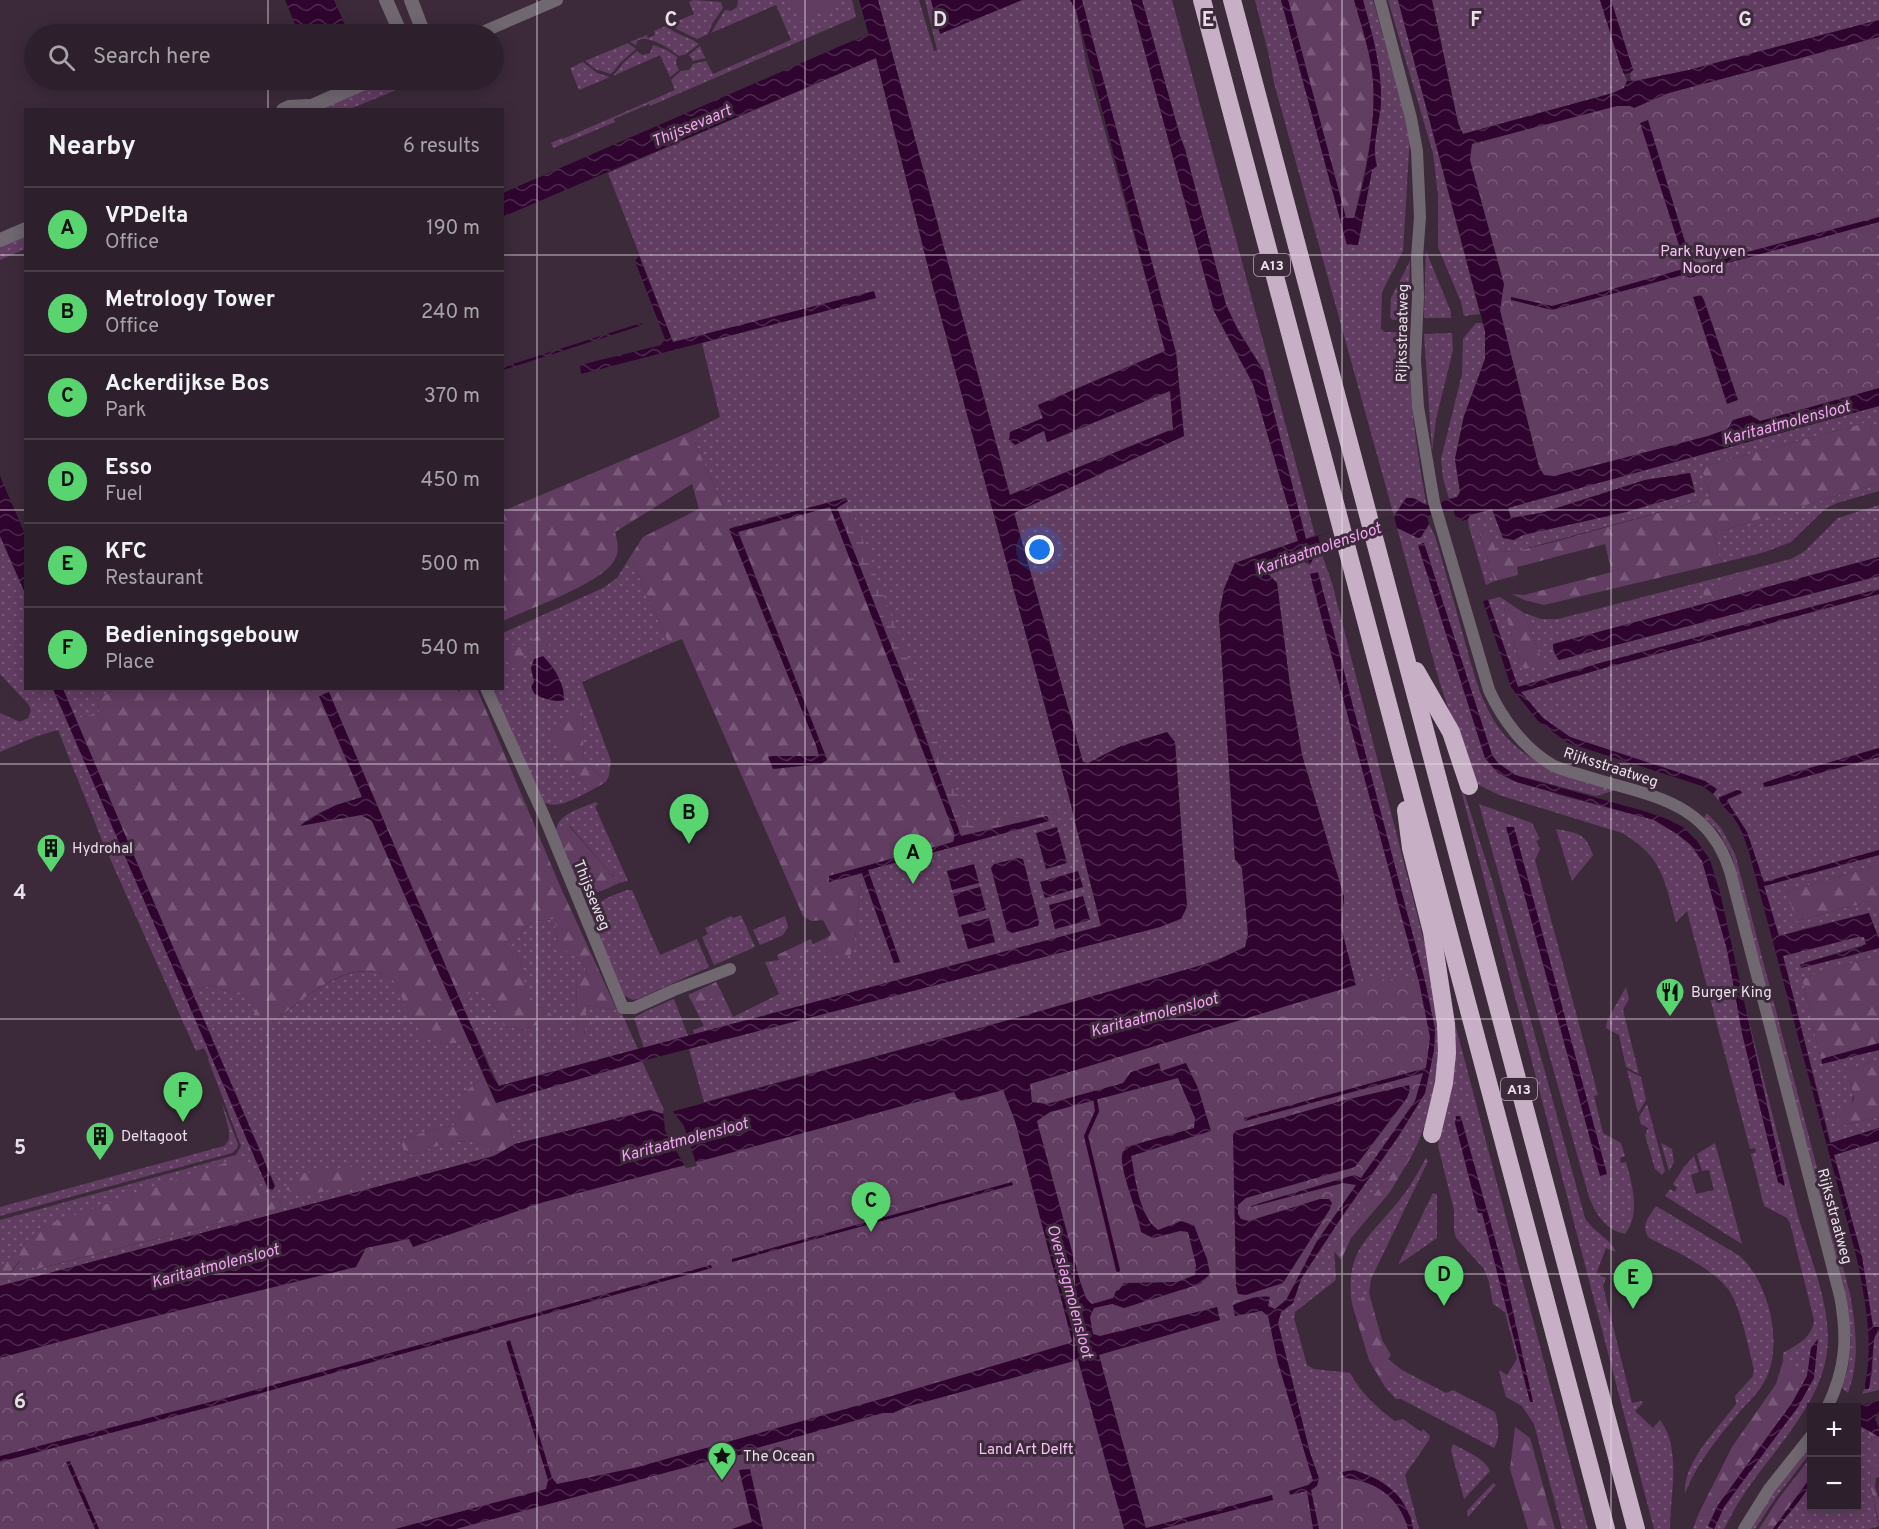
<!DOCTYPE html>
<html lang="en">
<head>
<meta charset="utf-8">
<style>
  body { margin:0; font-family:Overpass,sans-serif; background:#352834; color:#f1f3f6 }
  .controls { position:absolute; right:18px; bottom:18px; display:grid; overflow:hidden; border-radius:0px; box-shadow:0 3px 15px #0003 }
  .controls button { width:54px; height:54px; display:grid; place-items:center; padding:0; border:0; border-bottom:2px solid #483e48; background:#2d202c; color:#f1f3f6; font:30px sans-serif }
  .you { position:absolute; left:1040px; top:550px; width:21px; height:21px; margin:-15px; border:4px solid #fff; border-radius:50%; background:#1a73e8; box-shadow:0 0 0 9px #1a73e833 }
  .badge { display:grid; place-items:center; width:39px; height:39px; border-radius:50%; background:#58d56f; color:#111; font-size:20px; font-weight:700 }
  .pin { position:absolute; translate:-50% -50px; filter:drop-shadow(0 2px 3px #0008) }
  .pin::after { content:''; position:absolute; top:32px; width:21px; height:18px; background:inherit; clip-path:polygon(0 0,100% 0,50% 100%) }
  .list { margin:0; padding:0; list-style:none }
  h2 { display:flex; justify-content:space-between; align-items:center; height:78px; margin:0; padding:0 24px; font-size:26px }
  h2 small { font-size:20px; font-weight:400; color:#a7a3a9 }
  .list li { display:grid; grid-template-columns:39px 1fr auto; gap:18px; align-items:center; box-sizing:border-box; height:84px; padding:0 24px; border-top:2px solid #483e48 }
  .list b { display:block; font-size:22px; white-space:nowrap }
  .list p { margin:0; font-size:20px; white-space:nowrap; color:#a7a3a9 }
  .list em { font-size:20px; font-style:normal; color:#a7a3a9 }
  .icon { flex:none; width:33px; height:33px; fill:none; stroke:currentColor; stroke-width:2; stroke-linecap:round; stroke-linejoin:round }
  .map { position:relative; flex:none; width:1879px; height:1529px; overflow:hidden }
  .search { position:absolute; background:#2d202c; box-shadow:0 3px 15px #0003; left:24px; top:24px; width:480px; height:66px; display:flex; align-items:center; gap:15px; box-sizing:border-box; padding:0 21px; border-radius:33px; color:#a7a3a9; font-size:22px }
  .panel { position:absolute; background:#2d202c; box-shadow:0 3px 15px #0003; left:24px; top:108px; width:480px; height:582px; border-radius:0px }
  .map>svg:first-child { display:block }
</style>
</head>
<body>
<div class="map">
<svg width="1879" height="1529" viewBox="0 0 1879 1529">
  <defs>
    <pattern id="grass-dots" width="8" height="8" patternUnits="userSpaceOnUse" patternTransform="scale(1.5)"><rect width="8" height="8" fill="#623d62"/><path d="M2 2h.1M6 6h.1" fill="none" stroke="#795979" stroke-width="1.8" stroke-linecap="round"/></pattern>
    <pattern id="forest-firs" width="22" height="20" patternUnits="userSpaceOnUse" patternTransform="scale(1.5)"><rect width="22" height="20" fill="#623d62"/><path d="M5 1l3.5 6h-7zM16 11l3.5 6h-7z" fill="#795979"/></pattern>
    <pattern id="wetland-marsh" width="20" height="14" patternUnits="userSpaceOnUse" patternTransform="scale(1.5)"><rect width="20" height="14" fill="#623d62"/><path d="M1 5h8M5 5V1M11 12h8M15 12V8" fill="none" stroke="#795979"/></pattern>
    <pattern id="park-crowns" width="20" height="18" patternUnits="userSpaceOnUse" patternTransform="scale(1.5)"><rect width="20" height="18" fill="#623d62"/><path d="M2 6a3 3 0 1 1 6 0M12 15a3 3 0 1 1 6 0" fill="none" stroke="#795979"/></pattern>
    <pattern id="water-waves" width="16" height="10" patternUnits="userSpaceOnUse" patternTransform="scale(1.5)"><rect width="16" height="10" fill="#2f052f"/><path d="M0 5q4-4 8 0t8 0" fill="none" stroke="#4d294d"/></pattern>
  </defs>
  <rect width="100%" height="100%" fill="#3c2a3b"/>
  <g fill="url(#grass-dots)" fill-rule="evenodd">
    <polygon points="693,0 721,2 723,8 712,24 708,34 697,39 668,25 694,14 689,2"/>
    <polygon points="738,0 852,0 856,17 650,106 649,104 614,119 615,122 553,148 551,143 562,138 563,139 675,90 671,80 681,71 689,70 693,64 706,61 713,74 791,40 776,5 711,33 725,10 731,11 737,7"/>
    <polygon points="878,0 919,0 934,51 937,50 925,0 931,0 940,33 1022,0 1070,0 1076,10 1087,67 1166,351 1038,405 1043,418 1011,432 1015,445 1044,430 1048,442 1171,390 1173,429 1009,495"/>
    <path d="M1082 0H1131L1214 311 1253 384 1298 541 1235 563 1224 589 1219 616 1235 859 1242 868 1248 934 1245 947C1186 976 1118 989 1055 1007 938 1040 821 1071 704 1102L689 1049 1160 927 1187 907 1175 742 1121 746 1088 764 1083 762 1014 513 1184 436 1176 353Z"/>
    <polygon points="1142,0 1172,0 1315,535 1306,539 1263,370 1238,330 1226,305 1185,149 1180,136"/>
    <path d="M1255 0H1281L1347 245H1358L1372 170 1377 166C1371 145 1380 123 1381 101 1382 67 1372 33 1363 0H1373L1410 134 1403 251 1382 292 1381 329 1385 332H1408C1408 389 1416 446 1426 502V505L1414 498 1394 516 1274 83 1269 56Z"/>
    <polygon points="1388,0 1398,0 1480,314 1464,316 1461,302 1438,247 1438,195 1433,153"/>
    <polygon points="1432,0 1600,0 1620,64 1627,81 1624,88 1613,93 1463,134 1458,123"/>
    <polygon points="1611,0 1879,0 1879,20 1689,70 1635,81 1631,80 1630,73 1633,70"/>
    <path d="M666 26C676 35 688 36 699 44L686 54 679 56C670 48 648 35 638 40L636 45 630 42 647 35 648 38 655 35 654 31Z"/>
    <polygon points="628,43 636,49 621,62 611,74 595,69 585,61"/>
    <polygon points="653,45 667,50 677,57 676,64 679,70 670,77 660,55 613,76 624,62 637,51 642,55 650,53"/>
    <polygon points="700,46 705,58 693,61 689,55"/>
    <polygon points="876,58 933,287 1066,785 1101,926 694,1034 693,1030 704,1026 694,1006 722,993 733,1017 779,994 765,962 779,960 824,939 829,953 855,939 862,873 894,963 900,962 868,870 1059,818 1054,809 971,827 924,710 916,709 907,687 916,684 846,498 733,527 690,432 720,417 702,343 876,298 673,342 608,173"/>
    <polygon points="583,62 597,73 610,77 579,90 570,68"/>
    <polygon points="388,80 420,80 350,109 318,110"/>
    <polygon points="25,236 25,249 0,260 0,247"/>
    <polygon points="1426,251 1451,312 1451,318 1424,318"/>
    <polygon points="1410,261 1408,320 1393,320 1390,317 1391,298"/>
    <polygon points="1476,323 1482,323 1485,331 1485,359 1464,416 1455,459 1460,492 1457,497 1449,499 1443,478 1441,459 1462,374 1463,339"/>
    <polygon points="1452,333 1453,350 1436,419 1432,451 1424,334"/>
    <polygon points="1879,406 1879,433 1873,433 1869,422 1704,466 1702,470 1711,498 1517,551 1497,552 1489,531 1478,530 1495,581 1486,585 1469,527 1468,519 1470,515 1492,509 1503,538 1513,540 1523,535 1626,512 1695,492 1690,473 1645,480 1541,513 1511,518 1508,507"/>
    <polygon points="1879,483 1879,491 1837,503 1826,508 1791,542 1765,552 1721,563 1714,533"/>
    <polygon points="1879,505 1879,557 1554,644 1553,649 1559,660 1879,576 1879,589 1600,663 1518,687 1488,600 1500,597 1509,603 1504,609 1520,664 1541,658 1524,613 1541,619 1558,619 1791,559 1805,551 1838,518"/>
    <path d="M1429 524 1435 536C1444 567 1453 598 1461 628 1473 669 1481 714 1513 744 1542 770 1579 781 1616 790L1596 796 1515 775 1498 763 1492 755 1424 543 1418 545 1485 758 1498 773 1559 795 1654 820 1677 834 1707 859C1738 976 1767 1094 1797 1212 1809 1256 1835 1313 1826 1358 1817 1409 1769 1455 1742 1497 1735 1507 1730 1518 1724 1529H1714L1724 1507 1814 1378 1811 1348 1807 1376 1792 1403 1718 1505 1708 1526 1714 1529H1693L1698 1515 1708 1516C1736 1467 1775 1428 1801 1378L1783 1361V1353C1797 1345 1813 1337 1814 1320L1790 1223 1787 1218 1764 1206 1751 1154 1756 1152 1755 1148 1750 1149 1687 911 1676 922C1664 879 1663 857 1622 833L1499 795 1477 784 1463 754 1439 680 1397 528 1418 538 1421 537ZM1749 1031 1784 1185V1186L1778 1182 1742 1033Z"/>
    <path d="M0 536 25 593 26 688 53 689 275 1185 190 990 212 986 260 1001 269 1025C297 1005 338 965 375 972 382 973 390 979 396 982L405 1006 441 1044 469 1042 484 1077 461 1095V1112L455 1125 425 1132 400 1141 404 1151 412 1155C431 1148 464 1134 484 1145 487 1146 491 1152 494 1156L0 1286V1280L6 1279 20 1261 38 1269 282 1207 281 1201 259 1194 258 1183 43 1226 0 1267V1220L236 1155 241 1146 208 1059 209 1058 204 1048 196 1051 104 845 58 730 37 736 0 752V713L20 722 28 718 31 710 28 704 0 674Z"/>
    <path d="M1320 549 1332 583 1434 980C1446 1036 1438 1105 1412 1155L1401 1157 1334 1251 1336 1280 1295 1312 1294 1318 1307 1365 1314 1369 1350 1373C1360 1392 1377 1408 1395 1421L1403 1419 1421 1432 1423 1429 1430 1436 1429 1440 1405 1475 1419 1529H1413L1411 1516 1345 1478H1319L1310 1453 1278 1323 1281 1312 1293 1303 1301 1279 1341 1218 1398 1137 1425 1093 1434 1050 1435 1029 1425 981 1310 575 1419 982 1355 985 1341 927 1344 897 1302 755 1290 686 1277 583 1267 573V569C1283 564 1309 563 1320 549Z"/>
    <path d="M630 557 669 644 582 682 611 761 609 775 606 782 584 760 582 705 560 754 590 791C575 798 559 810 542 802L492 689 502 688 503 633 603 588 617 578Z"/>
    <polygon points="1879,594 1879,748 1796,772 1763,784 1798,779 1879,757 1879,850 1772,881 1763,882 1747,832 1727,801 1728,799 1742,793 1737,790 1719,797 1719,801 1713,794 1717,789 1705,781 1570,737 1543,718 1521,692 1601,669"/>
    <polygon points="63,689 115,689 98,699 99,712 76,719"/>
    <path d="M1450 748 1494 886 1585 1218C1593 1232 1610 1238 1616 1252L1606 1248 1596 1274 1606 1278 1603 1286 1632 1403 1641 1401 1643 1403 1635 1411 1653 1428 1660 1420C1682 1449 1670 1495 1670 1529H1654Z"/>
    <path d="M596 802 598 804 595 807 628 881 619 883 570 826 556 837C553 814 580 809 596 802Z"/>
    <path d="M1479 804 1532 823 1540 839 1536 841 1540 849 1535 860 1598 1095 1594 1096 1603 1133 1621 1143 1625 1156 1620 1158 1621 1163 1626 1162C1632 1184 1641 1214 1625 1234 1606 1230 1596 1215 1589 1197Z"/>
    <path d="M1707 813 1721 828 1735 854 1850 1294C1856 1328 1860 1360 1848 1393L1842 1388 1848 1368 1851 1341 1846 1295 1732 856 1718 831 1704 817Z"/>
    <path d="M1556 829C1577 833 1585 832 1593 855L1572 881Z"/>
    <polygon points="1879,855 1879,865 1788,891 1796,921 1872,901 1879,918 1879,939 1869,913 1803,929 1782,936 1778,935 1764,886"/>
    <path d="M627 890H632L660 955 697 939 709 967 638 999 632 1000 624 995 591 917C594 900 612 896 627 890Z"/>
    <polygon points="741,915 755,947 714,965 702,937 708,934 705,928 731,916 733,918"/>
    <polygon points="785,916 788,927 783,935 760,945 753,930"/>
    <polygon points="555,919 557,944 582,961 588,976 576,980 578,1037 584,1037 587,1005 617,1010 622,1014 638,1049 499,1086 459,998 481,988 490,999 504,1026 523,1030 539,1024 558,1024 549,1012 527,1001 521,962 504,944 534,921"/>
    <path d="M1858 937H1864L1866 944 1804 963 1843 958 1879 948V956L1840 966 1802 979 1821 1059 1879 1043V1060L1844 1070C1859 1099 1853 1099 1840 1126L1879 1117V1128L1831 1143 1783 956Z"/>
    <polygon points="1626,987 1629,999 1623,1010 1639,1074 1626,1067 1619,1035 1606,1028 1607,1021"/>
    <polygon points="674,999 688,1036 644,1048 634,1018 646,1011"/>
    <polygon points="1453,1016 1588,1529 1562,1529 1534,1424 1522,1406 1506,1397 1499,1371 1499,1370 1507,1375 1517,1359 1505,1312 1493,1304 1489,1282 1484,1269 1456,1238 1454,1230 1454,1210 1438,1146"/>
    <polygon points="642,1061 664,1110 663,1114 650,1110 515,1144 506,1115 496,1103"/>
    <polygon points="1627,1070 1641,1077 1646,1100 1638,1113"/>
    <polygon points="222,1103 238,1144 237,1148 232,1153 0,1216 0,1207 224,1146 229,1140 229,1131"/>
    <polygon points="1647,1104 1665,1171 1662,1175 1655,1169 1645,1135 1648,1128 1641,1124 1639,1117"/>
    <polygon points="1879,1141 1879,1327 1873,1327 1862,1257 1834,1155"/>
    <polygon points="1661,1143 1672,1149 1674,1162 1669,1171"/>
    <polygon points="1715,1143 1742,1244 1665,1196 1670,1189 1675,1192 1677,1188 1673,1184 1684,1167 1694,1156 1699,1172 1691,1175 1696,1194 1714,1190 1709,1170 1702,1171 1697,1154"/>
    <path d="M1426 1158 1428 1161 1371 1279 1369 1293 1352 1304C1344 1249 1371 1237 1401 1198 1411 1186 1418 1172 1426 1158Z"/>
    <polygon points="1433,1193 1437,1194 1437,1238 1398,1265"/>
    <path d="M1656 1206 1740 1256C1756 1272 1764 1290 1770 1312 1775 1335 1776 1363 1763 1384 1758 1393 1749 1401 1742 1409 1720 1435 1698 1461 1685 1493 1683 1462 1718 1429 1736 1404L1735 1396 1753 1376 1754 1370C1749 1349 1740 1304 1728 1289 1708 1265 1676 1252 1649 1238 1640 1225 1649 1217 1656 1206Z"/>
    <polygon points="1879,1331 1879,1390 1862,1394 1872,1374 1874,1338"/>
    <path d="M1402 1370 1446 1393 1453 1390 1495 1412C1498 1423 1501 1437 1494 1448L1401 1399H1396L1385 1387Z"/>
    <polygon points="1862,1427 1867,1429 1879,1459 1879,1462 1871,1470 1870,1485 1879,1526 1869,1529 1777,1529 1811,1482 1812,1506 1856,1506 1857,1428"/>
    <path d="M1453 1444C1465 1451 1485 1458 1490 1471L1464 1499 1451 1450Z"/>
    <polygon points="1811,1444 1811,1452 1777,1496 1755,1529 1750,1529 1773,1493"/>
    <polygon points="1493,1483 1496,1485 1468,1517 1467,1511"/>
  </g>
  <g fill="url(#forest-firs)">
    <path d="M1288 0H1354C1361 26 1371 54 1373 81 1377 127 1364 174 1354 218H1346Z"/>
    <polygon points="1869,422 1873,433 1879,433 1879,483 1714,533 1721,563 1544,605 1524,600 1512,594 1524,595 1612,572 1605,544 1517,567 1518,575 1495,581 1478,529 1489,531 1497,552 1517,551 1550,543 1711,498 1702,470 1704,466"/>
    <path d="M690 432 733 527 729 529 816 745 819 756 768 757 773 769 827 759 738 531 830 507 955 835 953 842 829 876V882L862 873 855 939 850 956 838 953H829L824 939 831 935 823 920 811 921 803 916 682 639 669 644 630 557 643 537 699 509 692 484 615 532C617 541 620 550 615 559 604 583 528 609 503 621V511Z"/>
    <polygon points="1743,574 1749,587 1703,600 1704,589"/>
    <polygon points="1509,603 1524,613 1541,658 1542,664 1525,669 1520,664 1504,609"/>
    <polygon points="542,633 552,636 549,646 526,653 518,667 503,660 507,643 522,648"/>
    <path d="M455 688 459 692 460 689H477L560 886 617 1010 587 1005 584 1037H578L576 980 588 975 582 961 557 945 555 919 534 921 504 944 521 962 528 1001 549 1012 559 1024H539L523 1030 504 1026 490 999 481 989 459 998 328 692 362 797C338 806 322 809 301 825L361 815 372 821 469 1042 441 1044 423 1037 405 1006 396 982C390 979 382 973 375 972 338 964 297 1005 269 1025L257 1024 254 1014 259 1001 212 986 190 990 76 719 99 712 98 699 115 689Z"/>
    <polygon points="582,704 584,760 606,782 590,791 560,754 552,731"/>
    <path d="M569 826 619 883C606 889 594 897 580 890L556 837Z"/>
    <polygon points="1879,865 1879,918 1872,901 1795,921 1788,891"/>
    <polygon points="811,939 813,945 779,960 777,955"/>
    <polygon points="1879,956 1879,1043 1821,1059 1802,979 1840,966"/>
    <polygon points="716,982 722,993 694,1006 688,995"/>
    <polygon points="1879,1060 1879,1117 1840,1126 1837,1113 1849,1107 1854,1099 1851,1084 1843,1070"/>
    <path d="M484 1077 496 1103 506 1115 515 1144 494 1156C491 1152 487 1146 484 1145 464 1134 431 1148 412 1155L404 1151 400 1141 425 1132 455 1125 461 1112V1095Z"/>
    <polygon points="1412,1155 1390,1192 1351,1238 1341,1260 1334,1251 1401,1157"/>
    <polygon points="245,1156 258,1183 259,1194 281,1201 282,1207 37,1269 19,1261 6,1279 0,1280 0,1267 43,1226"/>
    <polygon points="357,1166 361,1186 346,1186 304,1196 284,1189 304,1173"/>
    <polygon points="1369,1293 1382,1340 1391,1355 1388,1359 1402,1370 1385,1387 1369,1360 1352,1304"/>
    <path d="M1783 1361 1802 1377C1794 1393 1786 1408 1776 1422 1754 1454 1727 1482 1708 1516L1698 1515 1732 1447 1776 1384Z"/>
    <polygon points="1515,1427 1530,1438 1555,1529 1528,1529 1510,1469"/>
    <polygon points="1867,1429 1879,1437 1879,1459"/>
    <polygon points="1811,1457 1811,1477 1773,1529 1759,1529 1779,1498"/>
    <polygon points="1879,1462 1879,1477 1876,1478 1875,1487 1879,1499 1879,1522 1870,1485 1871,1470"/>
  </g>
  <g fill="url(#wetland-marsh)">
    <polygon points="848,501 917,684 907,687 837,508"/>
    <polygon points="916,709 924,709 971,826 1054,809 1059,818 1049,821 1047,816 961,837"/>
  </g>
  <g fill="url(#park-crowns)">
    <polygon points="1879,28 1879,393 1532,486 1458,144"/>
    <polygon points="1343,979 1421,980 1432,1044 1422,1090 1409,1114 1300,1279 1290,1301 1276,1313 1274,1325 1314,1474 1349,1475 1383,1485 1401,1505 1411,1529 0,1529 0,1344"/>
  </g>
  <polygon fill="#623d62" points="790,0 831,0 834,7 800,22"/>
  <g fill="url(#water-waves)" fill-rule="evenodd">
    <polygon points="285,0 334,0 346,27 343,34 299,34"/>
    <polygon points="859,0 878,0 1010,495 1173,429 1170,391 1047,442 1044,431 1015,445 1009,440 1010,432 1043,418 1038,405 1165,351 1076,10 1070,0 1082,0 1176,353 1184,436 1014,513 1083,762 1088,763 1121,746 1167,732 1175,742 1187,907 1181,919 1160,927 642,1061 496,1103 372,821 361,815 300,826 310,818 336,805 362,797 319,696 329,692 493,1077 499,1086 1101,926 1066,785 933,287 876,58 502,217 503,193 852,41 869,36"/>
    <polygon points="931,0 1022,0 940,34"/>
    <path d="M1131 0H1142L1180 136 1185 149 1226 305 1238 330 1263 370 1306 539 1394 516 1406 498H1413L1426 505 1457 497 1460 492 1455 459 1464 416 1485 359V331L1398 0H1432L1458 123 1463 134 1613 93 1624 88 1627 81H1635L1689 70 1879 20V37L1669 93 1634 108 1630 106H1617L1472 144 1470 160 1504 284 1500 310 1539 467 1544 475 1554 476 1708 436 1727 429 1733 420 1750 415 1760 421 1879 388V406L1508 508 1511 518 1541 513 1645 480 1690 473 1695 492 1626 512 1523 535 1514 540 1503 538 1492 509 1470 515 1468 519 1462 521 1460 518 1455 516 1453 509 1427 516 1429 524 1421 537 1418 538 1397 528 1320 549 1315 554 1310 565 1301 560 1292 567 1285 568 1281 565 1267 569V573L1277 583 1290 686 1302 755 1344 897 1341 927 1356 985 1030 1084 1032 1102 1047 1104 1123 1083 1131 1072 1159 1063 1161 1071 1186 1063 1198 1088 1211 1131 1131 1156C1136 1179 1138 1214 1158 1230L1181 1221 1194 1225 1207 1259 1210 1274 1200 1284 1124 1308 1112 1304 1094 1308 1090 1317 1093 1334 1100 1336 1217 1307 1220 1320 1099 1355 1146 1528 1272 1495 1273 1500 1161 1529H1124L1078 1360 906 1407 893 1413H883L757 1448 748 1453 702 1463 456 1529H395L546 1489 548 1480 506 1342 510 1340 552 1478 557 1484 634 1468 881 1399 1070 1343 1072 1341 1015 1121 1003 1090 962 1101 957 1098 954 1092 701 1161 544 1202 413 1247 409 1239 366 1248 356 1267 136 1321 0 1358V1286L494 1156 515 1144 650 1110 663 1114 963 1033 1216 961 1245 947 1248 934 1242 868 1235 859 1219 616 1224 589 1235 563 1298 541 1253 384 1214 311ZM1178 1078 1195 1118 1194 1128 1126 1147C1125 1149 1122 1153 1122 1155 1120 1172 1138 1212 1141 1232L1153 1238 1180 1231 1188 1232 1196 1265 1195 1275 1177 1282 1124 1283 1119 1290 1116 1291 1113 1298 1092 1304 1086 1298 1080 1281 1037 1121 1050 1112Z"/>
    <path d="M1281 0H1288L1346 218H1354C1366 180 1376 121 1373 81 1371 54 1362 27 1354 0H1363C1372 33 1382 67 1381 102 1380 123 1371 145 1377 166L1372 170 1358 245H1347Z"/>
    <polygon points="1600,0 1611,0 1633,70 1630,73 1624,74 1620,64"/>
    <polygon points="1648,120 1689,255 1696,263 1702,264 1879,217 1879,222 1713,267 1691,278 1683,275 1552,310 1511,300 1511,297 1552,306 1683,269 1684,261 1640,123"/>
    <polygon points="639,256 673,342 874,291 876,298 581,374 580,365 661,345 665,339 635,261"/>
    <polygon points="1701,295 1704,300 1738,400 1727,404 1693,297"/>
    <polygon points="641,323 643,325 503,370 503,367"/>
    <polygon points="0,476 25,534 25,593 0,536"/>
    <polygon points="846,498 848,501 837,508 907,687 961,836 1047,816 1049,821 868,870 900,962 894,963 862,873 829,882 829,876 953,842 955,835 830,507 738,532 827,760 821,764 773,769 768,756 819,756 816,745 729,529"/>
    <polygon points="1424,543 1492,755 1498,763 1515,775 1644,811 1667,819 1683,827 1697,841 1710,860 1720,892 1785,1186 1778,1182 1742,1033 1727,950 1702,861 1690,844 1677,834 1654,820 1516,782 1498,773 1485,758 1418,545"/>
    <path d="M1879 557V576L1559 660C1555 656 1553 651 1553 644Z"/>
    <path d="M1318 572 1425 981 1435 1029 1434 1050 1425 1093 1398 1137 1341 1218 1301 1279 1293 1303 1281 1312 1278 1323 1310 1453 1319 1478 1317 1486 1311 1490 1319 1529H1313L1307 1491 1290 1495 1289 1491 1308 1485 1313 1481 1278 1363 1268 1316 1262 1311 1235 1316 1233 1305C1245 1300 1257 1295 1270 1297L1268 1306 1275 1309 1286 1300 1317 1241 1356 1185 1343 1183 1251 1207 1250 1206 1354 1175 1361 1178 1415 1101 1423 1073 1245 1121 1244 1118 1426 1068 1430 1037 1419 982 1310 574Z"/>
    <polygon points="1879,589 1879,594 1601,669 1521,692 1543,718 1570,737 1705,781 1717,789 1713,794 1702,786 1568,743 1538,721 1511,687 1483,601 1488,600 1518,687 1600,663"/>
    <path d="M543 656C554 667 565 684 564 700 554 703 544 698 535 695L531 687 534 682 531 668 534 659Z"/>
    <polygon points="53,689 63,689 275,1186 272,1191 268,1189"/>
    <polygon points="1879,748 1879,757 1771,786 1764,787 1763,783 1796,772"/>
    <path d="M1737 790 1741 791 1742 793 1728 799 1727 801 1747 832 1764 882 1879 850V855L1764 886 1779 936 1869 913 1879 939V948L1801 968 1800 965 1804 963 1861 947 1866 944 1864 937H1858L1783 956 1830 1143 1879 1128V1141L1834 1155 1862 1257 1873 1327H1879C1878 1332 1875 1334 1874 1340 1872 1356 1872 1372 1869 1389H1865V1384C1874 1342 1865 1300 1857 1259L1749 852C1745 840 1741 827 1733 817 1728 810 1721 806 1719 798Z"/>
    <polygon points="1057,827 1067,863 1046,869 1036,833"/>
    <polygon points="1506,827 1514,827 1607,1174 1600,1176"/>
    <polygon points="1018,858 1023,859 1039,922 1038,926 1012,933 1007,930 991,868 994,864"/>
    <polygon points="974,864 979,883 952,890 947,871"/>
    <polygon points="1078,871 1083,887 1045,898 1040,882"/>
    <polygon points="980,887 986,910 959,917 953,894"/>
    <polygon points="1083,896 1090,920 1055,929 1049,905"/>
    <polygon points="989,918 995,942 968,949 961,925"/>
    <polygon points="1879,1043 1879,1050 1822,1064 1821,1059"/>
    <polygon points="1409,1085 1410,1090 1407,1098 1355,1167 1246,1198 1238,1205 1238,1214 1241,1219 1249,1221 1320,1199 1329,1199 1332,1203 1330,1209 1283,1283 1246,1295 1238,1294 1236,1286 1233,1135 1235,1131 1345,1100"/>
    <polygon points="1456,1116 1460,1116 1462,1121 1504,1271 1533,1402 1530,1402 1482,1213 1478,1213 1455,1123"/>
    <polygon points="1012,1182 1013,1185 732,1262 732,1259"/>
    <polygon points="711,1265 712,1268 225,1403 0,1462 0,1456 222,1399"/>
    <polygon points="1818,1339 1814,1378 1798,1407 1724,1507 1714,1529 1708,1526 1718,1505 1792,1403 1807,1376 1811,1348"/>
    <polygon points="1879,1401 1879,1411 1875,1419 1879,1428 1879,1437 1862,1427 1857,1428 1857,1408 1859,1403 1862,1405"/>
    <polygon points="70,1461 99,1529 95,1529 66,1462"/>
    <polygon points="750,1469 763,1529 732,1529 752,1522 739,1470"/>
    <path d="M1354 1470C1385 1480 1407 1495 1413 1529H1408C1400 1498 1376 1481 1345 1478L1341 1472Z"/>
    <path d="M1811 1477C1812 1491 1785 1516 1777 1529H1773Z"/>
  </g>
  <g fill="#3c2a3b">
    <polygon points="1394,516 1397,528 1321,548 1318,536"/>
    <polygon points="671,1109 684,1126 697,1166 686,1168 668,1137 665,1130 663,1111"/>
  </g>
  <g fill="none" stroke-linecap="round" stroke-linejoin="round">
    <polyline stroke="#2f052f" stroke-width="4" points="1095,1098 1097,1111 1086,1136 1118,1270"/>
    <g stroke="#706770" stroke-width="12">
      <path d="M1380 0 1411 118 1417 151 1420 217 1417 257 1418 297 1415 360 1418 407 1434 502 1489 690C1502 719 1525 750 1554 766 1563 770 1575 773 1585 776 1648 796 1707 799 1730 871L1840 1296C1848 1338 1846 1369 1827 1408"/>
      <polyline points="478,34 557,0"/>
      <polyline points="486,688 544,816 623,1008 634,1008 674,990 730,969"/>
      <polyline points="1744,1529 1769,1489 1812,1435"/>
    </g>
    <g stroke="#706770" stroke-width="14">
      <polyline points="386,0 401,34"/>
      <polyline points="411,0 424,34"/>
      <polyline points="283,110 289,107 308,106"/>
      <polyline points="303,110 371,80"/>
      <polyline points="0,240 26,229"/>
    </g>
    <g stroke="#c7b0c6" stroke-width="18">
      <polyline points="1202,0 1606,1529"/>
      <polyline points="1232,0 1636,1529"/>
      <polyline points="1416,671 1451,732 1469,786"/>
      <polyline points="1406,810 1411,848 1432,932 1446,1024 1447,1053 1444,1083 1432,1134"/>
    </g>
  </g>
  <path fill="none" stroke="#eadeea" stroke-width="1.5" stroke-opacity="0.55" d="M268 0V34M537 0V1529M805 0V1529M1074 0V1529M1342 0V1529M1611 0V1529M268 80V110M0 255H26M502 255H1879M0 510H26M502 510H1879M268 688V1529M0 764H1879M0 1019H1879M0 1274H1879"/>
  <defs>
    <g id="building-pin" transform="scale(1.5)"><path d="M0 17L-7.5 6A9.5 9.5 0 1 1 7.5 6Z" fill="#58d56f" stroke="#3c2a3b"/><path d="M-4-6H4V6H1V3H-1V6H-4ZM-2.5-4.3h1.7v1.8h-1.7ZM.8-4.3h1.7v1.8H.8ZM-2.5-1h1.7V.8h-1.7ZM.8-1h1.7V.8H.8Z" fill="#111"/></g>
    <g id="restaurant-pin" transform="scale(1.5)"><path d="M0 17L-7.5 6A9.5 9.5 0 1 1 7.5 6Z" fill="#58d56f" stroke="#3c2a3b"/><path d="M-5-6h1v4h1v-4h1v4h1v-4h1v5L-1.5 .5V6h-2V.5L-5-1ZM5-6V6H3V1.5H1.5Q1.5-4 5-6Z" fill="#111"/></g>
    <g id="sight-pin" transform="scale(1.5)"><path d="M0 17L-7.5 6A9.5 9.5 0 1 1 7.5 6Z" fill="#58d56f" stroke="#3c2a3b"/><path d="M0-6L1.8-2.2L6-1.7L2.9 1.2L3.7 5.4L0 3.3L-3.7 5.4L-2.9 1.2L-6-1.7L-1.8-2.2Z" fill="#111"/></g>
  </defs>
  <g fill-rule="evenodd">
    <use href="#building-pin" x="51" y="848"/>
    <use href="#restaurant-pin" x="1670" y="992"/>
    <use href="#building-pin" x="100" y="1136"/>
    <use href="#sight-pin" x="722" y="1456"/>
  </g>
  <g text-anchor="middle" stroke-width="6" stroke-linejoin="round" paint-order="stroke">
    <g fill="#3c2a3b" stroke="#b6a8b6" stroke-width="1.5">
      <rect x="1254" y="254" width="36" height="22" rx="4.5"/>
      <rect x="1501" y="1078" width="36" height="22" rx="4.5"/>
    </g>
    <g font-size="14" font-weight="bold" fill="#eadeea">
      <text x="1272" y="270">A13</text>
      <text x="1519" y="1094">A13</text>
    </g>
    <g font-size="15" fill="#f7c5f5" stroke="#3c2a3b">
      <text x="1703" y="256">Park Ruyven<tspan x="1703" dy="17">Noord</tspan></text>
      <text x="1026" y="1454">Land Art Delft</text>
    </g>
    <g font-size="15" fill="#eadeea" stroke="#3c2a3b">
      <text transform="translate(1402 333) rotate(-89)" y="5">Rijksstraatweg</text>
      <text transform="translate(1611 767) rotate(18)" y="5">Rijksstraatweg</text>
      <text transform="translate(592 895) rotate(68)" y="5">Thijsseweg</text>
      <text transform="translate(1835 1216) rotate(75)" y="5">Rijksstraatweg</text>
    </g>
    <g font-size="15" fill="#eadeea" stroke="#3c2a3b" text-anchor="start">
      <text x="72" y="853">Hydrohal</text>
      <text x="1691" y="997">Burger King</text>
      <text x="121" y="1141">Deltagoot</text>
      <text x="743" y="1461">The Ocean</text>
    </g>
    <g font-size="16" font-style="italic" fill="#f4a2f3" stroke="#3c2a3b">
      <text transform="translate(691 125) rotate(-23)" y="6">Thijssevaart</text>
      <text transform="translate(1786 422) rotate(-15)" y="6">Karitaatmolensloot</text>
      <text transform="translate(1318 548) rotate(-19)" y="6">Karitaatmolensloot</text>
      <text transform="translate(1154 1014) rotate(-15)" y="6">Karitaatmolensloot</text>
      <text transform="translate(684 1139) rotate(-15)" y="6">Karitaatmolensloot</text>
      <text transform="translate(215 1265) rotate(-15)" y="6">Karitaatmolensloot</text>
      <text transform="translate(1071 1291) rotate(75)" y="6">Overslagmolensloot</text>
    </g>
  </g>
  <g font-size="20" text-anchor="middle" font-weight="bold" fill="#eadeea" stroke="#3c2a3b" stroke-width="6" stroke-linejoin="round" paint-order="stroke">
    <text x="671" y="26">C</text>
    <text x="940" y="26">D</text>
    <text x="1208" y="26">E</text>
    <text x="1476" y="26">F</text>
    <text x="1745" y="26">G</text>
    <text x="20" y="899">4</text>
    <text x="20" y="1154">5</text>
    <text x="20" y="1408">6</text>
  </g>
</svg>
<div class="controls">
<button>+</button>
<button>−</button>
</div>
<div class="you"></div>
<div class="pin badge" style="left:913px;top:884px">A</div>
<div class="pin badge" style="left:689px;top:844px">B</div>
<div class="pin badge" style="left:871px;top:1232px">C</div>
<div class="pin badge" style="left:1444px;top:1306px">D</div>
<div class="pin badge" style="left:1633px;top:1309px">E</div>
<div class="pin badge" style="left:183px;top:1122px">F</div>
<div class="search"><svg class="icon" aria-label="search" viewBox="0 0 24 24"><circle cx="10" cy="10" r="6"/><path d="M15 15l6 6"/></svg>Search here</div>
<section class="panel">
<h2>Nearby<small>6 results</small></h2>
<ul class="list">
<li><span class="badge">A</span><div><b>VPDelta</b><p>Office</p></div><em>190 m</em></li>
<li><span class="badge">B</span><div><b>Metrology Tower</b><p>Office</p></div><em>240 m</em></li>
<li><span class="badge">C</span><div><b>Ackerdijkse Bos</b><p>Park</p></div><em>370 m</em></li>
<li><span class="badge">D</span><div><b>Esso</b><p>Fuel</p></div><em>450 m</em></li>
<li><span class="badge">E</span><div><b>KFC</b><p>Restaurant</p></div><em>500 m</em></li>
<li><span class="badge">F</span><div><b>Bedieningsgebouw</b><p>Place</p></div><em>540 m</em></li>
</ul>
</section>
</div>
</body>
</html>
